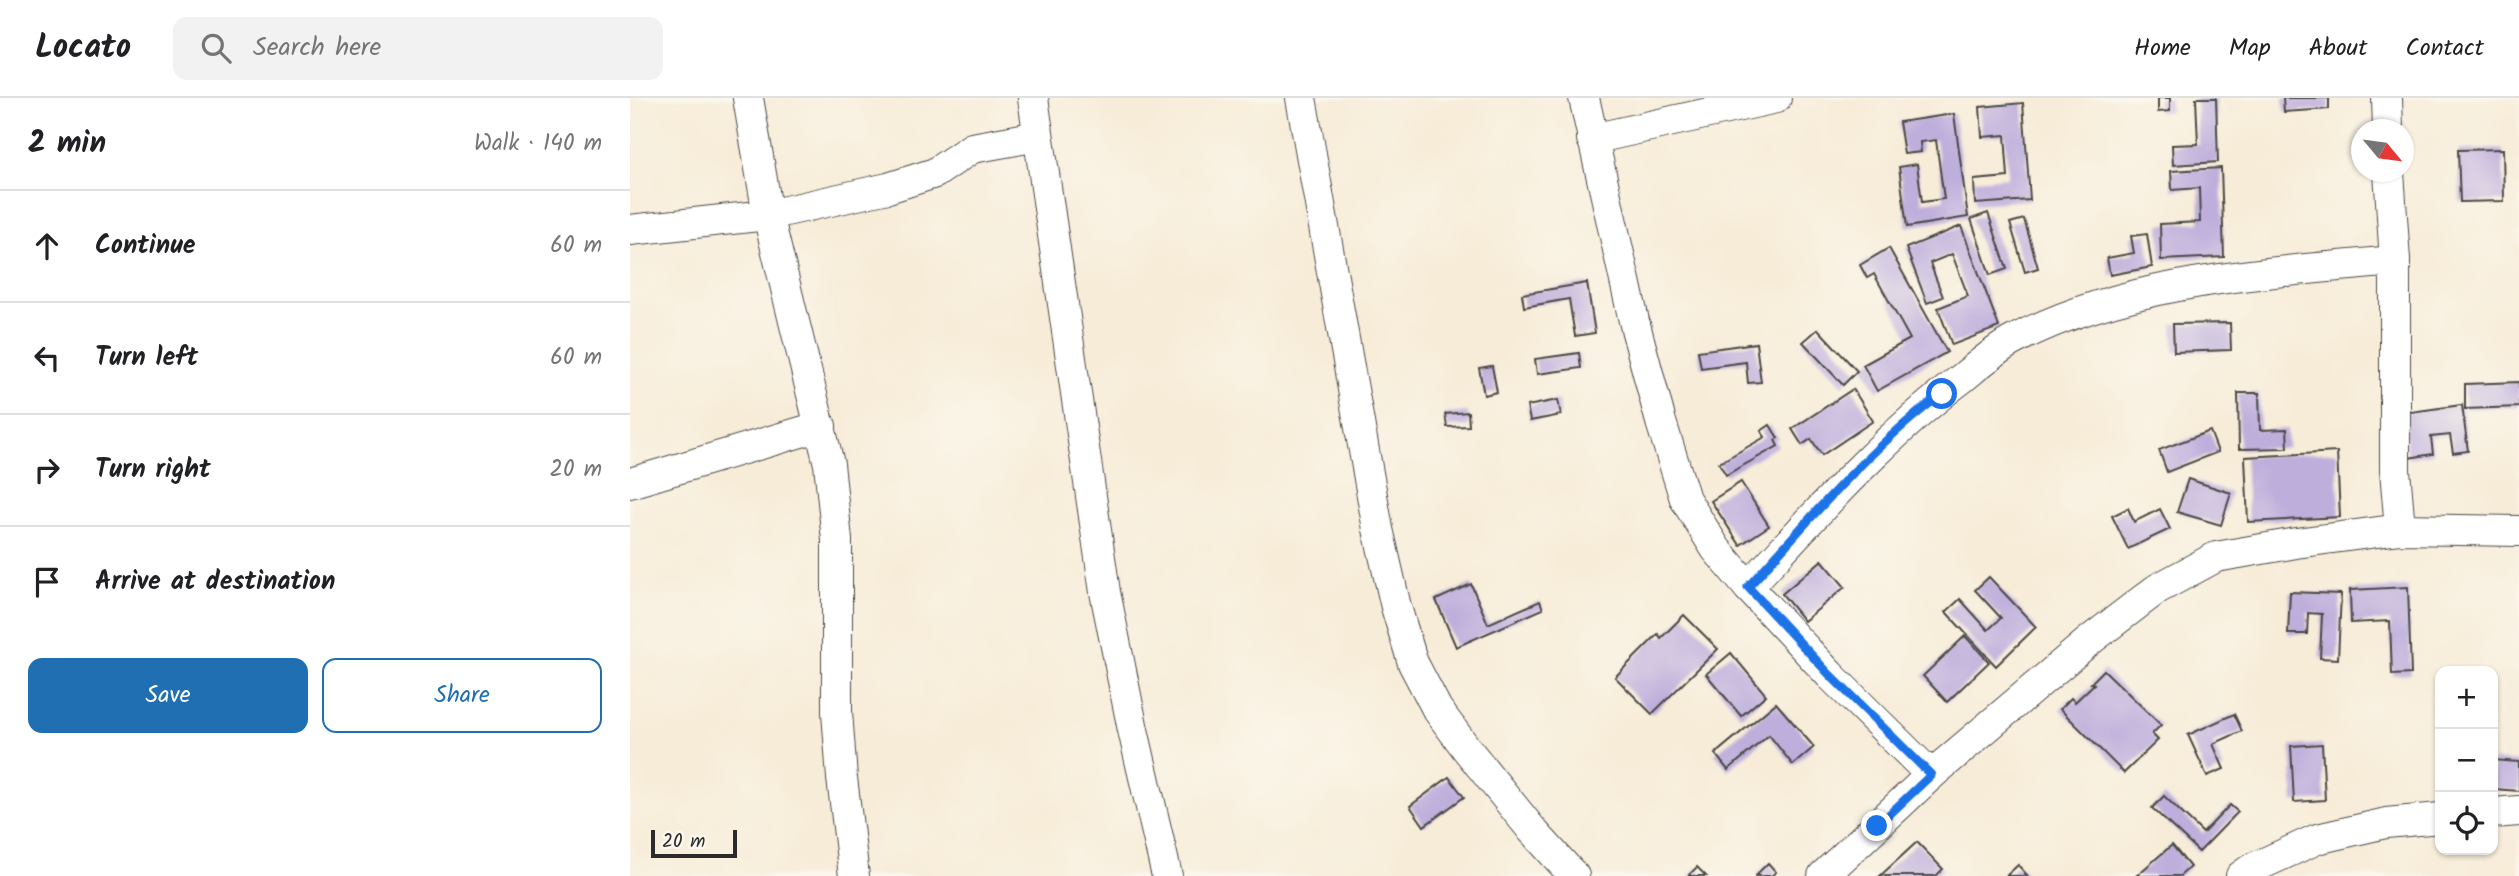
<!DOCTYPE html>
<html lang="en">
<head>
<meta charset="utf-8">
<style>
  body { margin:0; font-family:Kalam,sans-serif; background:#f2f2f2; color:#202124 }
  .controls { position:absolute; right:21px; bottom:21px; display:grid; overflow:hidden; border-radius:14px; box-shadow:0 2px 5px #0004 }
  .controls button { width:63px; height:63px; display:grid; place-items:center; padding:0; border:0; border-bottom:2px solid #e0e0e0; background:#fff; color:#202124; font:35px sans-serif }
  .compass { position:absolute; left:1721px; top:21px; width:63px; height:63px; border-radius:50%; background:#fff; box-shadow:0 2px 5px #0004; rotate:119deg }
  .scale { position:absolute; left:21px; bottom:18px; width:86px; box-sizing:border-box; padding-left:7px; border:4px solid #2b2b2b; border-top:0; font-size:19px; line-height:24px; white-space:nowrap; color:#2b2b2b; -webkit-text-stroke:5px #fbf7ec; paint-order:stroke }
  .stop { position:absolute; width:21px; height:21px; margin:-16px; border:5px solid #1a73e8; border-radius:50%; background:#fff }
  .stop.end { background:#1a73e8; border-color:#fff; box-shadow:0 2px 7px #0008 }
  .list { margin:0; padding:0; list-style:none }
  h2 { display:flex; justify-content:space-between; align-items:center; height:91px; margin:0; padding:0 28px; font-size:30px }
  h2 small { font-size:23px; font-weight:400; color:#757577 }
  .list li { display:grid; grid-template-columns:46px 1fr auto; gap:21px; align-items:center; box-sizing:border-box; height:112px; padding:0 28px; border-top:2px solid #e0e0e0 }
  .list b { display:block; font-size:26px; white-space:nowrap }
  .list em { font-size:23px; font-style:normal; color:#757577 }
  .actions { display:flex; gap:14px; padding:21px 28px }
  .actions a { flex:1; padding:16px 0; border:2px solid #1f6fb2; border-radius:14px; text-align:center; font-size:24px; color:#1f6fb2 }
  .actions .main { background:#1f6fb2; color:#fff }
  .icon { flex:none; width:38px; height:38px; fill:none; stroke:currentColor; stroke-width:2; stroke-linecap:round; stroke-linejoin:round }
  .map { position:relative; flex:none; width:1889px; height:778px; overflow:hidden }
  header { display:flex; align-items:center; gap:42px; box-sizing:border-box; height:98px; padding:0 35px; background:#fff; border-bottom:2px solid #e0e0e0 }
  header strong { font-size:33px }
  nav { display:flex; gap:38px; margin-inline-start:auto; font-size:24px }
  .search { width:490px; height:63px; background:#f2f2f2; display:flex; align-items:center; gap:18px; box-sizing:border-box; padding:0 24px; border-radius:14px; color:#757577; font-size:26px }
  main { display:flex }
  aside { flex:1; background:#fff }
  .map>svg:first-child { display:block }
</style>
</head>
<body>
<header>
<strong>Locato</strong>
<div class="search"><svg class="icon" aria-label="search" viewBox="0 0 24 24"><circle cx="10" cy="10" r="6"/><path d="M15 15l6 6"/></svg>Search here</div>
<nav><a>Home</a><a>Map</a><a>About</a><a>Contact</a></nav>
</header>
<main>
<aside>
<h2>2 min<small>Walk · 140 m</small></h2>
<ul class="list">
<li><svg class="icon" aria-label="ahead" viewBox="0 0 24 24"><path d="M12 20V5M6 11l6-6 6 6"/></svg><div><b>Continue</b></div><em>60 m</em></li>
<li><svg class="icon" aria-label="left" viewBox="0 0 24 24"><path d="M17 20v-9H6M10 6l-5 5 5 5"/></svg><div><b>Turn left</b></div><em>60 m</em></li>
<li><svg class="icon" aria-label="right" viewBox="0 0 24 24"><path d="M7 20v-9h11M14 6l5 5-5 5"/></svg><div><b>Turn right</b></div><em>20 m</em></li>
<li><svg class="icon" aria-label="arrive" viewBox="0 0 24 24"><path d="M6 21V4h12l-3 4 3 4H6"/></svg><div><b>Arrive at destination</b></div></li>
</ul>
<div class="actions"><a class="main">Save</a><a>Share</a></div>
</aside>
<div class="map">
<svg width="1889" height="778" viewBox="0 0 1889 778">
  <rect width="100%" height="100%" fill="#fbf7ec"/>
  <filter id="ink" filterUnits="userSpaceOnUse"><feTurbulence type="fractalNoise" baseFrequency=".0143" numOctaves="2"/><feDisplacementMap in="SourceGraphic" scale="14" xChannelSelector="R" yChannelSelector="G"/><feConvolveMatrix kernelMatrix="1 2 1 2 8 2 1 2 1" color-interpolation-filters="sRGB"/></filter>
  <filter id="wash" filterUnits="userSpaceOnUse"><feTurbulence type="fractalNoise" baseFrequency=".00686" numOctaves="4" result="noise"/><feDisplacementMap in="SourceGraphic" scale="28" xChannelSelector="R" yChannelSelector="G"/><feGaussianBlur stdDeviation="1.57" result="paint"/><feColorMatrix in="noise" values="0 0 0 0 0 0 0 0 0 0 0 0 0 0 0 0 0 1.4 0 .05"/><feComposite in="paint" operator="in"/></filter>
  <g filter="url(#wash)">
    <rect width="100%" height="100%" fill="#f7ecd8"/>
    <g id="blocks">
      <g fill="#beaedc">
        <polygon points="1528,0 1540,0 1540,13 1528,14"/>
        <polygon points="1566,0 1586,0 1588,64 1543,67 1542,47 1568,46"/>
        <polygon points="1653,0 1699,0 1699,11 1654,14"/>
        <polygon points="1393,5 1400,102 1345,106 1344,82 1378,79 1375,37 1352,39 1350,9"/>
        <polygon points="1324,16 1338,119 1277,129 1269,69 1287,66 1292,104 1314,101 1306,42 1290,44 1291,54 1274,56 1269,24"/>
        <polygon points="1873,51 1874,103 1830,104 1828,52"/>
        <polygon points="1591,70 1594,159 1531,162 1530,126 1570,124 1569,90 1542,92 1541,73"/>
        <polygon points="1358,115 1377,171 1360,177 1341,121"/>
        <polygon points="1394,121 1408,170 1395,174 1380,125"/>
        <polygon points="1331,128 1369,229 1322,247 1308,210 1338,198 1322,156 1300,165 1313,199 1297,205 1276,150"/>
        <polygon points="1517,136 1522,169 1480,177 1477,160 1504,155 1501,138"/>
        <polygon points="1259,150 1317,254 1247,293 1233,267 1280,241 1244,176 1237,180 1230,167"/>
        <polygon points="957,185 965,235 945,238 939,201 894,209 892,196"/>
        <polygon points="1600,225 1601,252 1544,254 1543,226"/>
        <polygon points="1188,231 1227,273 1213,287 1173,244"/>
        <polygon points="1126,245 1131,284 1118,285 1116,264 1071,270 1068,253"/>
        <polygon points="949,255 951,270 907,276 905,261"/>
        <polygon points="862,268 867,294 854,297 849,270"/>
        <polygon points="1889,284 1889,309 1835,311 1835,286"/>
        <polygon points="1223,291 1243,323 1192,357 1181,341 1172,347 1162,331"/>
        <polygon points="1608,295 1629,295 1630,332 1657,331 1658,350 1609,351"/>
        <polygon points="928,302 931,317 900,323 897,308"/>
        <polygon points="1832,307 1838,353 1823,355 1820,337 1801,339 1803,356 1778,360 1773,315"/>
        <polygon points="838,314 839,328 817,329 815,316"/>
        <polygon points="1140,327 1148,340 1145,342 1148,348 1096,377 1089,365 1135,339 1131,333"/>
        <polygon points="1580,333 1588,354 1537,374 1529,352"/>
        <polygon points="1707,354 1710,419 1618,424 1615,359"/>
        <polygon points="1558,381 1601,395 1591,427 1547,414"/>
        <polygon points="1111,384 1139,428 1110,447 1081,403"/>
        <polygon points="1498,410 1504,424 1530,411 1540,431 1498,451 1482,418"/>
        <polygon points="1192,462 1215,489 1174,523 1152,496"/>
        <polygon points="1359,479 1406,529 1366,568 1316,514 1330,501 1358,532 1371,520 1345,492"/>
        <polygon points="841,486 858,526 910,503 913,511 826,549 806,502"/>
        <polygon points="1778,489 1781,576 1762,577 1760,523 1721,525 1720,492"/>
        <polygon points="1660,494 1711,496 1708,561 1690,560 1692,516 1678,515 1677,536 1658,536"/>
        <polygon points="1054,517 1088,551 1022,616 985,579 1028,536 1031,540"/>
        <polygon points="1335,538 1359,564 1317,604 1293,578"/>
        <polygon points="1101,555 1136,597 1111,618 1076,576"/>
        <polygon points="1474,572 1531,627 1522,636 1528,642 1494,675 1430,611 1441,600 1445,604 1464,586 1461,585"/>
        <polygon points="1146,605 1184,649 1163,667 1139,637 1098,672 1085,656"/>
        <polygon points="1604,616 1612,633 1583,646 1594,671 1577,678 1558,637"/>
        <polygon points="1692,646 1695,702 1664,704 1661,648"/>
        <polygon points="1863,662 1889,664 1889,693 1863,691"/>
        <polygon points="819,679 834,699 794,728 780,708"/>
        <polygon points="1534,698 1573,735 1600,707 1608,714 1569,754 1522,710"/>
        <polygon points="1287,744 1313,771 1306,778 1250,778"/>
        <polygon points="1542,747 1560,769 1550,778 1506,778"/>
        <polygon points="1138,765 1146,774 1141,778 1125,778"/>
        <polygon points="1388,767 1398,778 1376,778"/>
        <polygon points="1067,769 1076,778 1058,778"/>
      </g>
    </g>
  </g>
  <g filter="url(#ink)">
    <use href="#blocks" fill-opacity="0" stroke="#4a4845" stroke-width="2"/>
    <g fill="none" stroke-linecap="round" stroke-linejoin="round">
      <g stroke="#4a4845" stroke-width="32">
        <g id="minor">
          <polyline points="118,0 138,117 199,366 207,442 207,614 212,680 224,778"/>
          <polyline points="403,0 475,494 503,632 537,778"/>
          <polyline points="671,0 748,431 766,509 783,565 807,611 836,650 903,733 944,778"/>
          <polyline points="954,0 1004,223 1031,324 1055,401 1086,451 1118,489 1200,577 1301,677"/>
          <polyline points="1757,0 1758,32"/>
          <polyline points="962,41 1146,0"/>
          <polyline points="1759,74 1765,163 1765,372 1770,431"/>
          <polyline points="0,132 138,117 258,90 305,75 342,50 408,38"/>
          <polyline points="0,385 191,328"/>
          <path d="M1118 489C1186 416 1252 341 1331 281 1347 268 1364 253 1382 243 1498 181 1637 175 1765 163"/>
          <polyline points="1863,715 1889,713"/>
          <polyline points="1193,778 1301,677 1459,543 1527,491 1586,459 1666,445 1770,431 1889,433"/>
          <polyline points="1611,778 1621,771 1687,741 1756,725 1810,720"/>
        </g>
      </g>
      <use href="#minor" stroke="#fff" stroke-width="30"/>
    </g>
  </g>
  <g fill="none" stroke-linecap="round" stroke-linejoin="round" filter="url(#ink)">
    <path stroke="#1a73e8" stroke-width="9" d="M1247 728 1301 677 1200 577 1118 489C1179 422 1239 350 1312 296"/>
  </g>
</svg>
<div class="controls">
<button>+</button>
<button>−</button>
<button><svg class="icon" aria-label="locate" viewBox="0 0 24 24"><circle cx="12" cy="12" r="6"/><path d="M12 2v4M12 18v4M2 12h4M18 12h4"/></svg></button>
</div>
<svg class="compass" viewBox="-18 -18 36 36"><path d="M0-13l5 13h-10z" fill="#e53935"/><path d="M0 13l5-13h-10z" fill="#757577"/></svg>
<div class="scale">20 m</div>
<div class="stop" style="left:1312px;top:296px"></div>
<div class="stop end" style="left:1247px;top:728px"></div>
</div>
</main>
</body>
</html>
